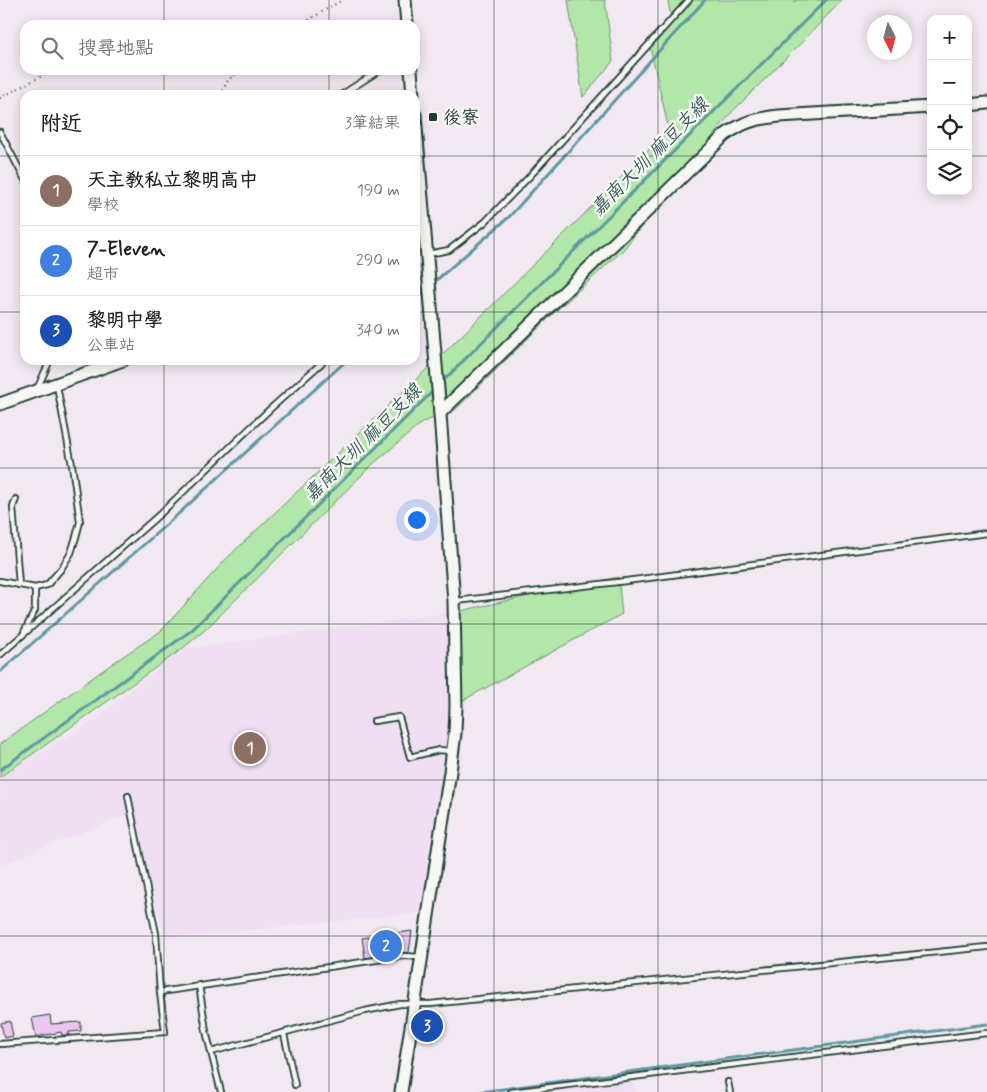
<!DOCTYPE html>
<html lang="zh-TW">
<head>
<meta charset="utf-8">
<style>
  body { margin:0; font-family:Mynerve,"LXGW WenKai TC",sans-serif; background:#f2f2f2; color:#222 }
  .controls { position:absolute; right:15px; top:15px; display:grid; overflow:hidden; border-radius:10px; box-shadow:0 2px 12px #0003 }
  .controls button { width:45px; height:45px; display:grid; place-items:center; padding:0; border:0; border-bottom:1px solid #e0e0e0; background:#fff; color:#222; font:25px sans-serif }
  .compass { position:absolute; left:867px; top:15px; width:45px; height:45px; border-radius:50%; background:#fff; box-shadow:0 2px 12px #0003; rotate:174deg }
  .you { position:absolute; left:416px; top:519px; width:18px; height:18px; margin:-12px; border:4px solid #fff; border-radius:50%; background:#1a73e8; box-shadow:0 0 0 8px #1a73e833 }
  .badge { display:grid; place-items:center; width:32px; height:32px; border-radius:50%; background:#1a73e8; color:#fff; font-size:16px; font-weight:700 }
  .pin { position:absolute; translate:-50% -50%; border:2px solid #fff; box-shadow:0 1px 5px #0006 }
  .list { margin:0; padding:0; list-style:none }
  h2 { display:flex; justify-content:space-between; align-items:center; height:65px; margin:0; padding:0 20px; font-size:21px }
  h2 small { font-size:16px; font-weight:400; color:#767676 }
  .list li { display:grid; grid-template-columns:32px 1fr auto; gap:15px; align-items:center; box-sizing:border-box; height:70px; padding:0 20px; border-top:1px solid #e0e0e0 }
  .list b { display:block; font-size:19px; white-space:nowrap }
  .list p { margin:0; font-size:16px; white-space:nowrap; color:#767676 }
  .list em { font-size:16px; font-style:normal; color:#767676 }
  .icon { flex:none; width:28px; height:28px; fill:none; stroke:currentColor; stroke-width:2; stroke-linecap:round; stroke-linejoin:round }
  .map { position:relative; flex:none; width:987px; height:1092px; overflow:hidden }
  .search { position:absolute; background:#fff; box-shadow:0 2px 12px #0003; left:20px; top:20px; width:400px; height:55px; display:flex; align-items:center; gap:12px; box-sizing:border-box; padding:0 18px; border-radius:15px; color:#767676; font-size:19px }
  .panel { position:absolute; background:#fff; box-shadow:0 2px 12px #0003; left:20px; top:90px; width:400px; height:275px; border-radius:15px }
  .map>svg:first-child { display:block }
</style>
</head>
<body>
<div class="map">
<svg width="987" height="1092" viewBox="0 0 987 1092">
  <rect width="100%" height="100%" fill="#f2e8f2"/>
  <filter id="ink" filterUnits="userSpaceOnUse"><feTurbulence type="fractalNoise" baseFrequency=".02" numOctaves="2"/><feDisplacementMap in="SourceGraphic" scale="10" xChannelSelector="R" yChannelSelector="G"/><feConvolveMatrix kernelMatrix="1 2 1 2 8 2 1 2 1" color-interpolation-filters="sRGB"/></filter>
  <g filter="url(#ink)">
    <g fill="#f0def2">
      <polygon points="455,612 458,703 420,913 166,938 131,813 0,865 0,779 98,718 182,649"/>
      <polygon points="633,1082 636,1092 534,1092"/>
    </g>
    <g fill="#b3e7a9" stroke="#69926e">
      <polygon points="568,0 605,0 613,61 583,97"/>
      <polygon points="668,0 793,0 794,2 796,0 842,0 806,38 731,113 623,250 556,311 455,410 423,422 373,464 206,629 182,649 0,777 0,744 116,661 161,631 226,559 449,348 669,130 648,38 671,20"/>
      <polygon points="618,577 622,614 458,703 455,612"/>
    </g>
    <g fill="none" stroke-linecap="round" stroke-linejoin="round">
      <g stroke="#5d989f" stroke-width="3">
        <polyline points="432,284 509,217 705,0"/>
        <polyline points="415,299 426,290"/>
        <polyline points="441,383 826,0"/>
        <polyline points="0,672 176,516 347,360"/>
        <polyline points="0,770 192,630 435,389"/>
        <polyline points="480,1092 987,1024"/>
      </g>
    </g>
    <g fill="#eac6f1" stroke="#1f3d34">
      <polygon points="412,931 409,952 365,958 362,938"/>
      <polygon points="50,1015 51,1024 81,1022 81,1031 69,1032 69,1035 62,1035 61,1032 36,1037 32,1018"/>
      <polygon points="10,1021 13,1036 4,1038 1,1023"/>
    </g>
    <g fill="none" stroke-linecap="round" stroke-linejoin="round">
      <g stroke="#1f3d34" stroke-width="8">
        <g id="lane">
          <polyline points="341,95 380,70"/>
          <polyline points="0,132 25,180"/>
          <polyline points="428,254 449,250 485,222 529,177 689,0"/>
          <polyline points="38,387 50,360"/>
          <polyline points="16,499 13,507 19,585"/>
          <polyline points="0,581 35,588 47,585 61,569 71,553 76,537 80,522 72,465 57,386"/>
          <polyline points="456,601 626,581 987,533"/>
          <polyline points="24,632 35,610 35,588"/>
          <polyline points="0,655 160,514 269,410 325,360"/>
          <polyline points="374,721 399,717 410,757 439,750 451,751"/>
          <polyline points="199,985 206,1031 211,1052 365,1011 400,1004 430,1004 987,947"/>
          <polyline points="160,992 403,956 421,957"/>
          <polyline points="284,1034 295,1085"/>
          <polyline points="0,1044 165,1032 160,992 156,934 128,796"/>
          <polyline points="211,1052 221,1092"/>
          <polyline points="728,1082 730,1092"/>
          <polyline points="511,1092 987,1033"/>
        </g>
      </g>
      <g stroke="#1f3d34" stroke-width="15">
        <g id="secondary">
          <polyline points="405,0 407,25"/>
          <polyline points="411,70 413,95"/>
          <polyline points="968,105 987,103"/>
          <polyline points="0,404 123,360"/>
          <path d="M440 413 725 135C745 121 755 119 779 116L931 107"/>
          <polyline points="401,1092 450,772 455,733 456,707 454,602 439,401 415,115"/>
        </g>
      </g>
      <g stroke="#1f3d34" stroke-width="2" stroke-dasharray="1 4" stroke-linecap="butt">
        <polyline points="300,25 342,0"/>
        <polyline points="220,95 228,80 241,70"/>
        <polyline points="0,98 53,70"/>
      </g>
      <use href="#lane" stroke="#f6f6f2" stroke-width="4.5"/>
      <use href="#secondary" stroke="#f6f6f2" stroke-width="11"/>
    </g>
  </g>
  <path fill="none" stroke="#1f3d34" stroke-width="1" stroke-opacity="0.55" d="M164 0V25M329 0V25M494 0V1092M658 0V1092M822 0V1092M164 70V95M329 70V95M0 156H25M415 156H931M968 156H987M0 312H25M415 312H987M164 360V1092M329 360V1092M0 468H987M0 624H987M0 780H987M0 936H987"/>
  <rect fill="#1f3d34" stroke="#f6f6f2" stroke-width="2" x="428" y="112" width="10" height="10" rx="2.5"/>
  <g text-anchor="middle" stroke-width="5" stroke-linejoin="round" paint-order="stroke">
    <g font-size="18" fill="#1f3d34" stroke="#f6f6f2" text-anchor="start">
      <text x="443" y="123">後寮</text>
    </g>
    <g font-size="19" font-style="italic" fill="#345b58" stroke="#f6f6f2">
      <text transform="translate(649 156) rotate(-45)" y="7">嘉南大圳 麻豆支線</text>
      <text transform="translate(362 442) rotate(-45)" y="7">嘉南大圳 麻豆支線</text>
    </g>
  </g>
</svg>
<div class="controls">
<button>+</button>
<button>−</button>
<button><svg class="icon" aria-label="locate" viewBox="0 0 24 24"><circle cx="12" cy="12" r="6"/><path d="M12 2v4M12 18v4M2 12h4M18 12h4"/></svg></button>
<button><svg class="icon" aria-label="layers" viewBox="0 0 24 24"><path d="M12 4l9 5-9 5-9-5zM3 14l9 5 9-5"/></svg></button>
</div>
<svg class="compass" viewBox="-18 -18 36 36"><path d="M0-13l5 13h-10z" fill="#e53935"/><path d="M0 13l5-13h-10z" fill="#767676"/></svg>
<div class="you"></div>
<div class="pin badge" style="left:250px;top:748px;background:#8d6e63">1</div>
<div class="pin badge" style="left:386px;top:946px;background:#3f7fe0">2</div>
<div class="pin badge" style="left:427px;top:1026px;background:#1a4fb4">3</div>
<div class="search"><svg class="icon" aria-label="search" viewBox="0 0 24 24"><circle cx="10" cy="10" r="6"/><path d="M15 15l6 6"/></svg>搜尋地點</div>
<section class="panel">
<h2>附近<small>3筆結果</small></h2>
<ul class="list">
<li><span class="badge" style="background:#8d6e63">1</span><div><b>天主教私立黎明高中</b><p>學校</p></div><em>190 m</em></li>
<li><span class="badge" style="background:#3f7fe0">2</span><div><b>7-Eleven</b><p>超市</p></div><em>290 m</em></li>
<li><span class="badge" style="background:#1a4fb4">3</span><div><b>黎明中學</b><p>公車站</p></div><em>340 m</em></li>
</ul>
</section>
</div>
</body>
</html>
